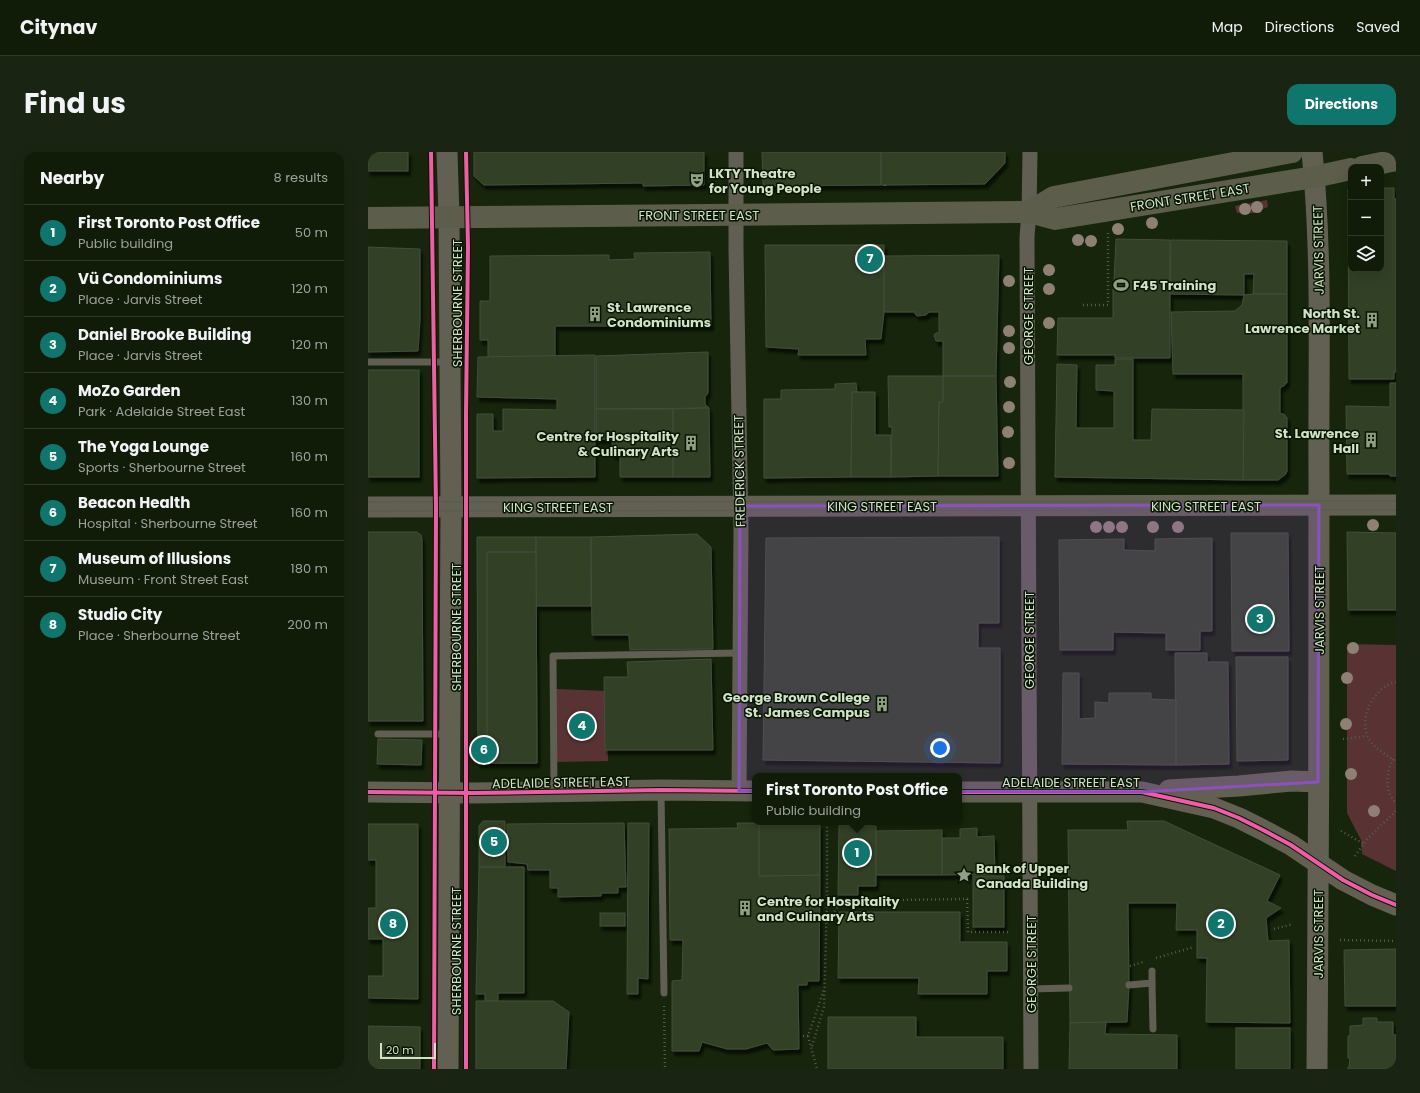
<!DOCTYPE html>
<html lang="en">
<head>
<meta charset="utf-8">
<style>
  body { margin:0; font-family:Poppins,sans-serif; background:#192512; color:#f1f3f6 }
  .controls { position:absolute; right:12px; top:12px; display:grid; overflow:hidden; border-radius:8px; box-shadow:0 4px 16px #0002 }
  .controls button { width:36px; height:36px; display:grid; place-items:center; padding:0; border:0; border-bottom:1px solid #303a29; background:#101c08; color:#f1f3f6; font:20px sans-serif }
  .scale { position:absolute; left:12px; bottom:10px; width:56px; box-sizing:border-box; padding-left:4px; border:2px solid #d1e3c7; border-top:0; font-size:11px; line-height:14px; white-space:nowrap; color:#d1e3c7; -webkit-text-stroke:3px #091503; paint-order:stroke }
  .you { position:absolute; left:572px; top:596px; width:14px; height:14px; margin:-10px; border:3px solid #fff; border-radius:50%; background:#1a73e8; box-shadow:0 0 0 6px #1a73e833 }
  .badge { display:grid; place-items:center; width:26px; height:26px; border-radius:50%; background:#0f766e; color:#fff; font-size:13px; font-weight:700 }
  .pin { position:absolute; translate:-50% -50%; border:2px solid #fff; box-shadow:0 1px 4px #0006 }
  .popup { position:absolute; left:384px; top:621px; width:210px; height:52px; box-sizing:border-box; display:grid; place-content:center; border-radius:8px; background:#101c08; filter:drop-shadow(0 1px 3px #0005); font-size:13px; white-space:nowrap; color:#9ca19c }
  .popup b { font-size:15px; color:#f1f3f6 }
  .popup::after { content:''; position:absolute; left:50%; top:100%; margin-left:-8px; border:8px solid transparent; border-top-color:#101c08 }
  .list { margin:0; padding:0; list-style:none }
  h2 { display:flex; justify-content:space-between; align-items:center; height:52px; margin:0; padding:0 16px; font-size:17px }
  h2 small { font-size:13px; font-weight:400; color:#9ca19c }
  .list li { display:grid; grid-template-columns:26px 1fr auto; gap:12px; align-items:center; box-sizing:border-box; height:56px; padding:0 16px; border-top:1px solid #303a29 }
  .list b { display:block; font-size:15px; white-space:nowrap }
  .list p { margin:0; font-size:13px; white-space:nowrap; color:#9ca19c }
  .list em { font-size:13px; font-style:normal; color:#9ca19c }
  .icon { flex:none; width:22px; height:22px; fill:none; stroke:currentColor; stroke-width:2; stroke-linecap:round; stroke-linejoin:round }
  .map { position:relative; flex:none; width:1028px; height:917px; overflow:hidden; border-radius:12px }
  header { display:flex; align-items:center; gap:24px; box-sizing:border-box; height:56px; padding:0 20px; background:#101c08; border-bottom:1px solid #303a29 }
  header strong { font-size:19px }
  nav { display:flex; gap:22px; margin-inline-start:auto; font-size:14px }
  .intro { display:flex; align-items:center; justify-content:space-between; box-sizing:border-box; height:96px; padding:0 24px }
  h1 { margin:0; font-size:28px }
  .button { padding:10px 18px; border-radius:12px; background:#0f766e; color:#fff; font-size:14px; font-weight:700 }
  main { display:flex; gap:24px; padding:0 24px }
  aside { flex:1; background:#101c08; border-radius:12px; box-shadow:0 4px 16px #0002 }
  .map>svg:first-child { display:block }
</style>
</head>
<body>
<header>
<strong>Citynav</strong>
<nav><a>Map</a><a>Directions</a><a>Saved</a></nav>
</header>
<div class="intro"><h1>Find us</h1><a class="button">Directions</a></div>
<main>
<aside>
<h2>Nearby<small>8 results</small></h2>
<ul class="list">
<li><span class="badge">1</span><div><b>First Toronto Post Office</b><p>Public building</p></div><em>50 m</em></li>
<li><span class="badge">2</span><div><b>Vü Condominiums</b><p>Place · Jarvis Street</p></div><em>120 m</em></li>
<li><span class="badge">3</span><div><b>Daniel Brooke Building</b><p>Place · Jarvis Street</p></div><em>120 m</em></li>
<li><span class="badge">4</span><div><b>MoZo Garden</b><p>Park · Adelaide Street East</p></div><em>130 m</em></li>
<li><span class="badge">5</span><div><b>The Yoga Lounge</b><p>Sports · Sherbourne Street</p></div><em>160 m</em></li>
<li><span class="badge">6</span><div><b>Beacon Health</b><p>Hospital · Sherbourne Street</p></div><em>160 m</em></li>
<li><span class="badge">7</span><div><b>Museum of Illusions</b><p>Museum · Front Street East</p></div><em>180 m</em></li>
<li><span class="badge">8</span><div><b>Studio City</b><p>Place · Sherbourne Street</p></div><em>200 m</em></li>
</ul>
</aside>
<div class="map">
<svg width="1028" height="917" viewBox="0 0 1028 917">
  <defs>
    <filter id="shadow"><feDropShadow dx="2.5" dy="4.5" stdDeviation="1" flood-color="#0009"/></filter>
  </defs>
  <rect width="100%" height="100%" fill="#16250b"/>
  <g fill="#593334">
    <polygon points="899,48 900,55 895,57 892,61 869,61 867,54"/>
    <polygon points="979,492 1028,493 1028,719 994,702 993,688 979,661"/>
    <polygon points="188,537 239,539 240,609 188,610"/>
  </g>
  <g fill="#323f28" stroke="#424f39" filter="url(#shadow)">
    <rect x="0" y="0" width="40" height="19"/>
    <polygon points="106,0 336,0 336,33 275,34 275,31 116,33 106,24"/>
    <polygon points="394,0 513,0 513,33 395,34"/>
    <polygon points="513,0 637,0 637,11 617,32 513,33"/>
    <polygon points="1013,36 1026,36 1026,47 1028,47 1028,220 1026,220 1026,227 981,227 980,37 983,37 983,117 1013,117"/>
    <polygon points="748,87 802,88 802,206 747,206 747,203 689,203 690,166 745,166 745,131 746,129"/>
    <polygon points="803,88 919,89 919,142 885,142 886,122 876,122 876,143 802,142"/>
    <polygon points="397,93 516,93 516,160 513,187 497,187 498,203 430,203 431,197 398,195"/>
    <polygon points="0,95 52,97 52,168 50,199 0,200"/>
    <polygon points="342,100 343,174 187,174 187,204 120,205 120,188 112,188 112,149 122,149 122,104 241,103 241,108 267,107 266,101"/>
    <polygon points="631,103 628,224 575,224 575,189 568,189 566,183 568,181 571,181 571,160 561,160 558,163 549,164 547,162 547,160 516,160 516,104"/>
    <polygon points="885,142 919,142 919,231 917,231 917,233 912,236 912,261 917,263 917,265 919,265 919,320 918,320 918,322 910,328 875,328 875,222 805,222 803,160 867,159 874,153 876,143"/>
    <polygon points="340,200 340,241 337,245 337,252 341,256 228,257 228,204"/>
    <polygon points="227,203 227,325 109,326 109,262 125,262 125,279 135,279 135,257 189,258 189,247 109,245 110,205"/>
    <polygon points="747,207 765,207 765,288 783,288 784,257 876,258 875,328 687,325 689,212 709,213 708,276 746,276 746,239 728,238 728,213 747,213"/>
    <rect x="0" y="218" width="51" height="107"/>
    <polygon points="520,224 575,224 575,250 571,250 570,324 523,325 524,275 521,275"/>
    <polygon points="575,224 628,224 630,324 570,324 571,250 575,250"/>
    <polygon points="488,231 489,240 484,240 483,325 396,326 396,247 413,247 413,238 467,237 467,232"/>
    <polygon points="1022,231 1028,231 1028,324 1022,324 1022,322 979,322 978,254 1022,255"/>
    <polygon points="484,240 507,240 507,283 523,283 523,325 483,325"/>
    <polygon points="341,256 342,325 305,325 305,257"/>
    <polygon points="228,257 305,257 305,325 252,325 252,303 245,303 244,287 228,287"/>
    <polygon points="0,380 49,380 53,383 54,387 55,569 0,569"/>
    <polygon points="979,380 1028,381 1028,458 980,458"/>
    <polygon points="863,381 920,381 921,499 864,499"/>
    <polygon points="329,382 343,395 345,497 262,498 261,483 224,483 223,385"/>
    <polygon points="109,385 168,385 169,611 110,611"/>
    <rect x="168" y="385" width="55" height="69"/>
    <polygon points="631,385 631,471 610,471 610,496 632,496 632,611 395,608 398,386"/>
    <polygon points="844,386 844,479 832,479 832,498 798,498 798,481 745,480 745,498 692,498 691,388 756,387 756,398 787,399 787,387"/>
    <polygon points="119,400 168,400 169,611 119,611"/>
    <polygon points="807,501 839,501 839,510 860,510 861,612 808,613"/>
    <polygon points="868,505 920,505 920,608 869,609"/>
    <polygon points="343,507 345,598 237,598 236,525 260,525 259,510"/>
    <polygon points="695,521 711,521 711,567 727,566 727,550 741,551 741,541 783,541 783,547 808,548 808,613 694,612"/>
    <polygon points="10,587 54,588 53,613 9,612"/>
    <polygon points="115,669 137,669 137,715 111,715 111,674"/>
    <polygon points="759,669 796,669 912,723 899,749 913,756 898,766 900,789 921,788 922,871 838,870 839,806 829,806 829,778 808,778 809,751 760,751 761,833 759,870 702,871 700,678 760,678"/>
    <polygon points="256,671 258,735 250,735 250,741 233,741 233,744 190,745 190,736 182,736 182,718 160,718 159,712 140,710 139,672"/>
    <polygon points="260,671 281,671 280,827 270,826 270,842 259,842"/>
    <polygon points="369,671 385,671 391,673 391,724 452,723 451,829 439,829 439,833 430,833 431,897 405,898 399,891 378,897 359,897 334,890 331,899 304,899 304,829 314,828 315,788 302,788 301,677 370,676"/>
    <polygon points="0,672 50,672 50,847 0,846 0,824 15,824 15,787 0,787 0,756 8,756 8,708 0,708"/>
    <polygon points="391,673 452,673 452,723 391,724"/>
    <polygon points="471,673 508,674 508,734 490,734 490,743 470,743"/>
    <polygon points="609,676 609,685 626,684 627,722 574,723 574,686 592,686 592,677"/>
    <polygon points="574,678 574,723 508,723 508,679"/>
    <polygon points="111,715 156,715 156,841 130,841 130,849 117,849 117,842 108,842"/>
    <rect x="605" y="724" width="31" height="51"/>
    <polygon points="471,760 592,760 592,790 639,790 639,819 619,819 619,842 550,842 551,826 470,826"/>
    <rect x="232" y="761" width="25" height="13"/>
    <polygon points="1028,797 1028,854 977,854 976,798"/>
    <polygon points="108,849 185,849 201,860 198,917 108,917"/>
    <polygon points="460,865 548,865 548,885 635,885 635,917 460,917"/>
    <polygon points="995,866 1009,866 1009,870 1025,870 1025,883 1028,883 1028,917 980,917 980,915 981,915 982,906 980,906 980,884 982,884 982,874 995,873"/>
    <polygon points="738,870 737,882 809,883 809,917 701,917 702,871"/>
    <polygon points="0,874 52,875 52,917 0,917"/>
    <rect x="868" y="876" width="54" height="41"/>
  </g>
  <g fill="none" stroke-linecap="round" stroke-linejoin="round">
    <g stroke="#575b4c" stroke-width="2.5" stroke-dasharray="1 3" stroke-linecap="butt">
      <polyline points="517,33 517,34"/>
      <polyline points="715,153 740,153 740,78"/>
      <path d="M1028 530C1007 534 990 565 1000 585 1005 596 1018 603 1028 609"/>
      <polyline points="975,587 999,584"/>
      <path d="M1025 607C1018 621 1016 639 1028 651"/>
      <polyline points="973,679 996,692"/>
      <polyline points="987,704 999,687 1028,659"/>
      <polyline points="459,749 599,747 600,780 640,780"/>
      <polyline points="459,769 469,756 479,749"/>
      <polyline points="906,777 925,772"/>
      <polyline points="972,788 1028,789"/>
      <polyline points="788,806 826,795"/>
      <polyline points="762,814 775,810"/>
      <polyline points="296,854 297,917"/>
      <polyline points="435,884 440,884 456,838"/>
      <polyline points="440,884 449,917"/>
      <polyline points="444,894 456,855 459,749 459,670"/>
    </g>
    <g stroke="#615e54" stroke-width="7">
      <polyline points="0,210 81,210"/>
      <polyline points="10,582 81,582"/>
      <polyline points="186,639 185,504 372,501"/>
      <polyline points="293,640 296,841"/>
      <polyline points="784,831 785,877"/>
      <polyline points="761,833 784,831 784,819"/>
      <polyline points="663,837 701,836"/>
    </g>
    <g stroke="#615e54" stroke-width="15">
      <polyline points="368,0 368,97 373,378 371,639"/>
      <polyline points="662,0 661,60 659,85 663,917"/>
    </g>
    <g stroke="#616052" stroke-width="21">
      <polyline points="79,0 81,64 83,355 80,917"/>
      <path d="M944 0C955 109 950 218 951 327 952 524 950 720 949 917"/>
      <polyline points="0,355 1028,353"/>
      <polyline points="801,638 871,634 924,629 950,630"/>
      <polyline points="0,640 105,641 293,638 387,639"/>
      <polyline points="591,640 774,640 846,656 871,666 895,678 923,693 975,728 1004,743 1028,753"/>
    </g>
    <g stroke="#5d5d4c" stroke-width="22">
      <polyline points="994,15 1028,8"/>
      <polyline points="661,60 686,45 924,0"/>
      <polyline points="0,66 661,60 687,67 946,25 983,17"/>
    </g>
    <g stroke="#575b4c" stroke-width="1">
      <polyline points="0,350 1028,349"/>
      <polyline points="0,359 1028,358"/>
    </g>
    <g stroke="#091503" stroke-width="6">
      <g id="cycleway">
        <polyline points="63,0 68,355 66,917"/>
        <polyline points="0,640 105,641 293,638 387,639"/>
        <polyline points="591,640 774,640 846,656 871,666 895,678 923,693 975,728 1004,743 1028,753"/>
        <polyline points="98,917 98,262 100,95 98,0"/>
      </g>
    </g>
    <use href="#cycleway" stroke="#f35aa7" stroke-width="4"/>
  </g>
  <g fill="#8f8076">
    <circle cx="889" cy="55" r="6"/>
    <circle cx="877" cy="57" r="6"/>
    <circle cx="784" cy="71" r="6"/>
    <circle cx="750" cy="77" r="6"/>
    <circle cx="710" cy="88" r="6"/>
    <circle cx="723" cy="89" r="6"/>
    <circle cx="681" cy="118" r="6"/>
    <circle cx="641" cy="129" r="6"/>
    <circle cx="681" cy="137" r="6"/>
    <circle cx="681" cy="171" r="6"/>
    <circle cx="641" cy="179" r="6"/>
    <circle cx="641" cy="196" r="6"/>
    <circle cx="642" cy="230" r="6"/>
    <circle cx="641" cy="255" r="6"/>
    <circle cx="640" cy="280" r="6"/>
    <circle cx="641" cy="311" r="6"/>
    <circle cx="1005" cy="373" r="6"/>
    <circle cx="728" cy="375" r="6"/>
    <circle cx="741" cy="375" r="6"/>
    <circle cx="754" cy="375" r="6"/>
    <circle cx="785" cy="375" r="6"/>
    <circle cx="810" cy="375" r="6"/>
    <circle cx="985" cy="496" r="6"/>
    <circle cx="979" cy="526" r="6"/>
    <circle cx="978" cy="572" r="6"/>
    <circle cx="983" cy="622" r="6"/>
    <circle cx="1006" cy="659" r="6"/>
  </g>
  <path fill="#8c51c1" fill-opacity="0.2" stroke="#8c51c1" stroke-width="3" stroke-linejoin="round" d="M951 353 950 630 774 640 371 639 372 354Z"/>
  <defs>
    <g id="theatre-bare" transform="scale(1.2)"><path d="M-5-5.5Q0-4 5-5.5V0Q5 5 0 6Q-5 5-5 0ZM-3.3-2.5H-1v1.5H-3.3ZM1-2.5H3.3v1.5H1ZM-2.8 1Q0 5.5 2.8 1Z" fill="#90a085" stroke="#091503" stroke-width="2.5" paint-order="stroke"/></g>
    <g id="stadium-bare" transform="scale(1.2)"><path d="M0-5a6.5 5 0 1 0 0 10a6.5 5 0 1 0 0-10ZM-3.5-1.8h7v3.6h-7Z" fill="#90a085" stroke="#091503" stroke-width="2.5" paint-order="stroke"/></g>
    <g id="building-bare" transform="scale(1.2)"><path d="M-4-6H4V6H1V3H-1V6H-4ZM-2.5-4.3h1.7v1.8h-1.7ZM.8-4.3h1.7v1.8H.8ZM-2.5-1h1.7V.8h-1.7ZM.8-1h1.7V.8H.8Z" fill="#90a085" stroke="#091503" stroke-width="2.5" paint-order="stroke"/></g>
    <g id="sight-bare" transform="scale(1.2)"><path d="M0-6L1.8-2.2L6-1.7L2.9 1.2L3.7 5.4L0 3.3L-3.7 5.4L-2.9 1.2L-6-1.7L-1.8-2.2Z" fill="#90a085" stroke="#091503" stroke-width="2.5" paint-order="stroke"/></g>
  </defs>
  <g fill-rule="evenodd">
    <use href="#theatre-bare" x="329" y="28"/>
    <use href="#stadium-bare" x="753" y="133"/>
    <use href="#building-bare" x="227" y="162"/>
    <use href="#building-bare" x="1004" y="168"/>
    <use href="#building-bare" x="1003" y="288"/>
    <use href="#building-bare" x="323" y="291"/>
    <use href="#building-bare" x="514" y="552"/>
    <use href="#sight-bare" x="596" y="723"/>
    <use href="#building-bare" x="377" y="756"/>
  </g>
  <g text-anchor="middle" stroke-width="3" stroke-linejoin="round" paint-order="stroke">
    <g font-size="13" font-weight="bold" fill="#d1e3c7" stroke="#091503" text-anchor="start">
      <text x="341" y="26">LKTY Theatre<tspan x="341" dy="15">for Young People</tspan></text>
      <text x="765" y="138">F45 Training</text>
      <text x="239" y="160">St. Lawrence<tspan x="239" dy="15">Condominiums</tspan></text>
      <text x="992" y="166" text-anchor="end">North St.<tspan x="992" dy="15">Lawrence Market</tspan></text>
      <text x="991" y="286" text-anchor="end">St. Lawrence<tspan x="991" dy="15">Hall</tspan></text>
      <text x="311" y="289" text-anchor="end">Centre for Hospitality<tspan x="311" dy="15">&amp; Culinary Arts</tspan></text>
      <text x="502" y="550" text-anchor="end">George Brown College<tspan x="502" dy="15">St. James Campus</tspan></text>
      <text x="608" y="721">Bank of Upper<tspan x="608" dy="15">Canada Building</tspan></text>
      <text x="389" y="754">Centre for Hospitality<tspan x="389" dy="15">and Culinary Arts</tspan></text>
    </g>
    <g font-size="13" fill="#d1e3c7" stroke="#091503">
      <text transform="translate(822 45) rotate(-9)" y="5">FRONT STREET EAST</text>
      <text x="331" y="68">FRONT STREET EAST</text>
      <text transform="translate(950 98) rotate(-91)" y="5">JARVIS STREET</text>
      <text transform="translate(89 151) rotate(-90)" y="5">SHERBOURNE STREET</text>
      <text transform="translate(660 164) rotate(-90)" y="5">GEORGE STREET</text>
      <text transform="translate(371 319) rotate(-91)" y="5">FREDERICK STREET</text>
      <text x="514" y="359">KING STREET EAST</text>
      <text x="838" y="359">KING STREET EAST</text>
      <text x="190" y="360">KING STREET EAST</text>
      <text transform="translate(951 458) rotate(-90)" y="5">JARVIS STREET</text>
      <text transform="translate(88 475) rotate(-90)" y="5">SHERBOURNE STREET</text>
      <text transform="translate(661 488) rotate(-90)" y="5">GEORGE STREET</text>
      <text transform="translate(193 630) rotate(-1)" y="5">ADELAIDE STREET EAST</text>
      <text x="703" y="635">ADELAIDE STREET EAST</text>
      <text transform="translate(950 782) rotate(-90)" y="5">JARVIS STREET</text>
      <text transform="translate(88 799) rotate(-90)" y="5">SHERBOURNE STREET</text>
      <text transform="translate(663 812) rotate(-90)" y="5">GEORGE STREET</text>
    </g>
  </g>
</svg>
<div class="controls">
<button>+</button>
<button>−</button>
<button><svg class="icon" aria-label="layers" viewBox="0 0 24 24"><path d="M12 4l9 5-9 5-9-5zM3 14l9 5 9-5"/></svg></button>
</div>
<div class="scale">20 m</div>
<div class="you"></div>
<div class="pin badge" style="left:489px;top:701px">1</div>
<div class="popup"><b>First Toronto Post Office</b>Public building</div>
<div class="pin badge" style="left:853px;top:772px">2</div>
<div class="pin badge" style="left:892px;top:467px">3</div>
<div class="pin badge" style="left:214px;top:574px">4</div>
<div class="pin badge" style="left:126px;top:690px">5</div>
<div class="pin badge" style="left:116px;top:598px">6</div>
<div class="pin badge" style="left:502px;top:107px">7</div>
<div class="pin badge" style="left:25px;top:772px">8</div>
</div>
</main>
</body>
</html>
